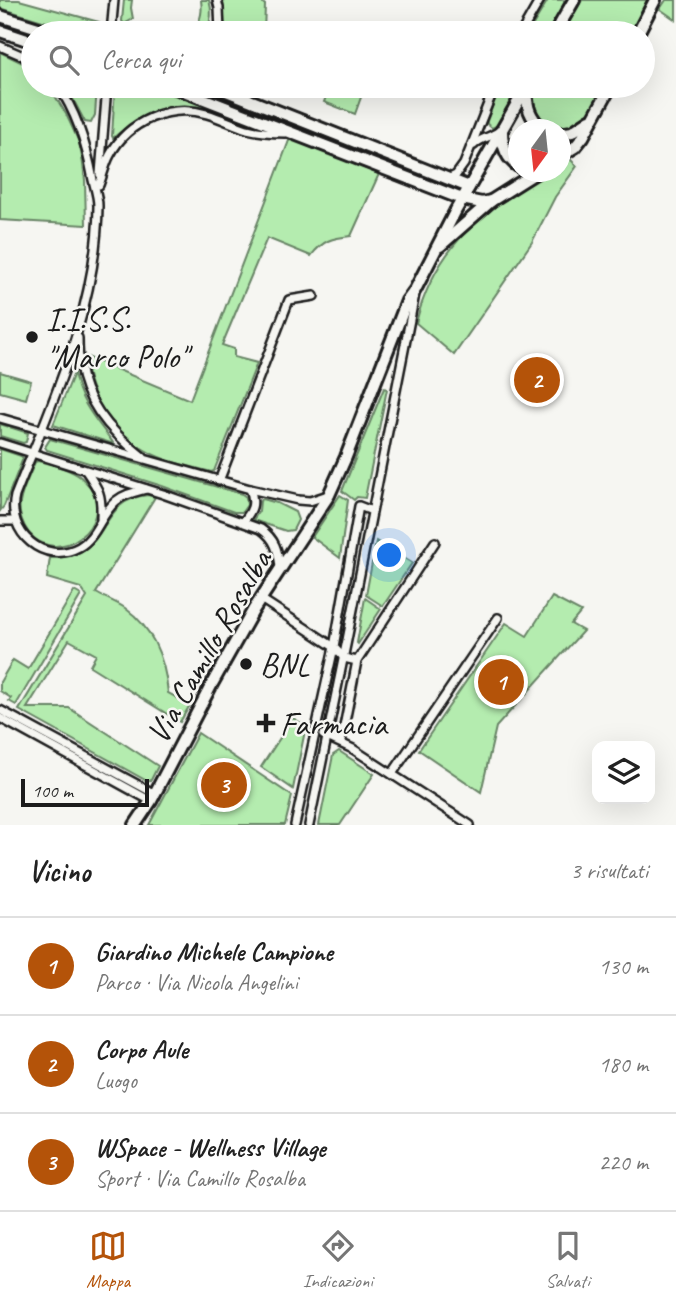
<!DOCTYPE html>
<html lang="it">
<head>
<meta charset="utf-8">
<style>
  body { margin:0; font-family:Caveat,sans-serif; background:#f6f6f6; color:#222 }
  .controls { position:absolute; right:21px; bottom:21px; display:grid; overflow:hidden; border-radius:14px; box-shadow:0 7px 28px #0002 }
  .controls button { width:63px; height:63px; display:grid; place-items:center; padding:0; border:0; border-bottom:2px solid #e0e0e0; background:#fff; color:#222; font:35px sans-serif }
  .compass { position:absolute; left:508px; top:119px; width:63px; height:63px; border-radius:50%; background:#fff; box-shadow:0 7px 28px #0002; rotate:195deg }
  .scale { position:absolute; left:21px; bottom:18px; width:128px; box-sizing:border-box; padding-left:7px; border:4px solid #1c1c1c; border-top:0; font-size:19px; line-height:24px; white-space:nowrap; color:#1c1c1c; -webkit-text-stroke:5px #f6f6f2; paint-order:stroke }
  .you { position:absolute; left:390px; top:556px; width:24px; height:24px; margin:-18px; border:5px solid #fff; border-radius:50%; background:#1a73e8; box-shadow:0 0 0 10px #1a73e833 }
  .badge { display:grid; place-items:center; width:46px; height:46px; border-radius:50%; background:#b45309; color:#fff; font-size:23px; font-weight:700 }
  .pin { position:absolute; translate:-50% -50%; border:4px solid #fff; box-shadow:0 2px 7px #0006 }
  .list { margin:0; padding:0; list-style:none }
  h2 { display:flex; justify-content:space-between; align-items:center; height:91px; margin:0; padding:0 28px; font-size:30px }
  h2 small { font-size:23px; font-weight:400; color:#767676 }
  .list li { display:grid; grid-template-columns:46px 1fr auto; gap:21px; align-items:center; box-sizing:border-box; height:98px; padding:0 28px; border-top:2px solid #e0e0e0 }
  .list b { display:block; font-size:26px; white-space:nowrap }
  .list p { margin:0; font-size:23px; white-space:nowrap; color:#767676 }
  .list em { font-size:23px; font-style:normal; color:#767676 }
  .icon { flex:none; width:38px; height:38px; fill:none; stroke:currentColor; stroke-width:2; stroke-linecap:round; stroke-linejoin:round }
  .map { position:relative; flex:none; width:676px; height:825px; overflow:hidden }
  .search { position:absolute; background:#fff; box-shadow:0 7px 28px #0002; left:21px; right:21px; top:21px; height:77px; display:flex; align-items:center; gap:18px; box-sizing:border-box; padding:0 24px; border-radius:38px; color:#767676; font-size:26px }
  .sheet { height:385px; background:#fff }
  nav { display:flex; justify-content:space-around; align-items:center; box-sizing:border-box; height:98px; border-top:2px solid #e0e0e0; background:#fff; font-size:19px; color:#767676 }
  nav a { display:grid; justify-items:center; gap:4px }
  nav .on { color:#b45309 }
  .map>svg:first-child { display:block }
</style>
</head>
<body>
<div class="map">
<svg width="676" height="825" viewBox="0 0 676 825">
  <rect width="100%" height="100%" fill="#f6f6f2"/>
  <filter id="ink" filterUnits="userSpaceOnUse"><feTurbulence type="fractalNoise" baseFrequency=".0143" numOctaves="2"/><feDisplacementMap in="SourceGraphic" scale="14" xChannelSelector="R" yChannelSelector="G"/><feConvolveMatrix kernelMatrix="1 2 1 2 8 2 1 2 1" color-interpolation-filters="sRGB"/></filter>
  <g filter="url(#ink)">
    <g fill="#b4ecaf" stroke="#688466" stroke-width="2">
      <polygon points="0,0 19,0 99,22 98,33 82,33 0,8"/>
      <polygon points="124,0 132,0 131,8 133,19 124,24 122,21"/>
      <path d="M201 0H209C213 12 211 22 206 33H191C200 24 203 13 201 0Z"/>
      <polygon points="223,0 260,0 265,5 264,33 225,33"/>
      <polygon points="548,0 566,0 548,33 528,33"/>
      <polygon points="582,0 647,0 631,33 563,33"/>
      <polygon points="666,0 676,0 676,20 660,9"/>
      <polygon points="0,52 27,65 33,70 33,86 49,86 66,114 79,142 82,157 85,180 86,225 0,220"/>
      <polygon points="66,86 97,86 95,115 91,123 85,122"/>
      <path d="M115 86H150L215 109C167 102 150 107 113 138L112 136Z"/>
      <polygon points="186,86 201,86 334,138 332,142"/>
      <polygon points="330,86 365,86 355,114 324,102"/>
      <polygon points="503,86 519,86 498,125 492,128 487,124 487,121 498,92 501,92"/>
      <polygon points="534,86 604,86 592,110 581,124 560,130 552,129 539,122 530,97"/>
      <path d="M290 138 379 174 351 236C332 238 323 240 311 256L267 238 222 345 234 349V357L257 363 214 471 211 472C194 467 175 464 159 457 118 440 88 400 85 356L190 400Z"/>
      <polygon points="336,139 436,179 436,181 433,183 334,143"/>
      <path d="M566 159H570L577 166 555 197 532 242 454 355 416 323C431 262 466 224 518 190 526 185 535 176 545 172 549 171 556 172 560 172L561 162Z"/>
      <polygon points="0,372 31,381 26,399 0,392"/>
      <path d="M74 373C81 405 96 419 114 444L53 425Z"/>
      <polygon points="384,388 387,389 365,498 357,497 354,500 342,491"/>
      <polygon points="0,424 28,433 26,442 23,443 0,436"/>
      <polygon points="50,439 242,494 246,497 247,505 242,512 234,512 162,486 47,450 45,447"/>
      <polygon points="0,449 21,456 23,458 4,506 0,511"/>
      <path d="M38 461C50 464 64 467 74 473 80 475 86 482 90 487 115 525 58 568 29 533 23 525 18 513 20 503 22 489 30 475 35 462Z"/>
      <path d="M148 495 155 497 96 593C105 598 116 602 125 608 153 628 165 660 168 693L190 705 180 722 90 666 96 655 69 640 27 708H69L158 766 151 780 147 781 19 710 87 597 81 588 47 578 50 558C115 559 93 500 148 495Z"/>
      <polygon points="340,495 348,500 340,558 312,537"/>
      <polygon points="263,499 277,503 295,512 298,520 293,530 286,531 253,520 259,511 260,501"/>
      <polygon points="376,541 412,563 383,606 366,595"/>
      <polygon points="74,591 81,595 16,705 9,701 11,698 0,691 0,682 13,660 28,669"/>
      <polygon points="552,597 581,612 571,624 583,631 496,727 481,792 419,750 506,623 527,636"/>
      <polygon points="365,598 381,609 358,644 357,643"/>
      <polygon points="293,718 306,726 293,789 261,767"/>
      <polygon points="198,733 292,796 285,825 149,825"/>
      <polygon points="339,751 374,774 340,825 319,825 333,755"/>
    </g>
    <g fill="none" stroke-linecap="round" stroke-linejoin="round">
      <g stroke="#1c1c1c" stroke-width="12">
        <g id="street">
          <polyline points="217,0 219,8 220,33"/>
          <polyline points="111,33 114,0"/>
          <polyline points="521,33 540,0"/>
          <polyline points="0,46 23,56 33,62"/>
          <path d="M58 86C77 113 87 147 93 180 95 188 98 197 98 206 97 308 52 403 15 496 6 532 44 566 79 547 97 537 100 515 116 501 124 494 135 492 146 489"/>
          <polyline points="237,86 250,99"/>
          <path d="M474 145C481 137 491 138 499 131"/>
          <polyline points="100,174 107,86"/>
          <polyline points="448,179 456,175 464,164 495,86"/>
          <path d="M99 185C103 175 105 164 110 155 128 121 170 103 207 114 221 118 234 125 247 129 259 132 273 133 285 133"/>
          <path d="M78 338C78 347 78 356 80 365 85 404 113 434 143 457"/>
          <polyline points="0,418 250,489 298,500 310,501 328,495"/>
          <path d="M0 443 163 494 261 529C275 539 278 550 280 567"/>
          <path d="M86 471C99 490 102 494 101 518"/>
          <polyline points="219,481 289,300 314,296"/>
          <polyline points="0,521 15,521"/>
          <path d="M243 522C252 511 256 504 250 489"/>
          <polyline points="261,599 334,647 344,658 357,661"/>
          <polyline points="0,710 155,794"/>
          <polyline points="0,718 151,801"/>
          <polyline points="323,735 353,749 470,825"/>
          <polyline points="341,742 357,661 435,542"/>
          <polyline points="392,774 498,618"/>
          <polyline points="295,825 334,647 359,506 372,511"/>
          <polyline points="309,825 347,640 415,294"/>
        </g>
      </g>
      <g stroke="#1c1c1c" stroke-width="16">
        <g id="secondary">
          <polyline points="0,16 54,33"/>
          <polyline points="0,31 33,42"/>
          <polyline points="555,33 574,0"/>
          <polyline points="638,33 655,0"/>
          <polyline points="171,86 462,199 482,203 491,201"/>
          <polyline points="214,86 469,187"/>
          <path d="M526 89C527 108 529 116 543 130"/>
          <path d="M502 131C502 146 506 158 518 166"/>
          <polyline points="560,134 572,132 590,120"/>
          <polyline points="560,156 575,147 583,137 611,86"/>
          <polyline points="440,246 491,201 537,172"/>
          <polyline points="135,825 151,801 213,682 254,609 329,495 346,457 407,301 415,290 456,210 527,86"/>
        </g>
      </g>
      <use href="#street" stroke="#f6f6f2" stroke-width="7"/>
      <use href="#secondary" stroke="#f6f6f2" stroke-width="10"/>
    </g>
  </g>
  <g fill="#1c1c1c" stroke="#f6f6f2" stroke-width="2.5">
    <circle cx="32" cy="337" r="7"/>
    <circle cx="246" cy="664" r="7"/>
    <path d="M262.5 712.5h7v7h7v7h-7v7h-7v-7h-7v-7h7z"/>
  </g>
  <g text-anchor="middle" stroke-width="5" stroke-linejoin="round" paint-order="stroke">
    <g font-size="33" fill="#1c1c1c" stroke="#f6f6f2" text-anchor="start">
      <text x="46" y="330">I.I.S.S.<tspan x="46" dy="38">"Marco Polo"</tspan></text>
      <text x="260" y="676">BNL</text>
      <text x="280" y="735">Farmacia</text>
    </g>
    <g font-size="33" fill="#1c1c1c" stroke="#f6f6f2">
      <text transform="translate(208 646) rotate(-60)" y="12">Via Camillo Rosalba</text>
    </g>
  </g>
</svg>
<div class="controls">
<button><svg class="icon" aria-label="layers" viewBox="0 0 24 24"><path d="M12 4l9 5-9 5-9-5zM3 14l9 5 9-5"/></svg></button>
</div>
<svg class="compass" viewBox="-18 -18 36 36"><path d="M0-13l5 13h-10z" fill="#e53935"/><path d="M0 13l5-13h-10z" fill="#767676"/></svg>
<div class="scale">100 m</div>
<div class="you"></div>
<div class="pin badge" style="left:501px;top:682px">1</div>
<div class="pin badge" style="left:537px;top:380px">2</div>
<div class="pin badge" style="left:224px;top:785px">3</div>
<div class="search"><svg class="icon" aria-label="search" viewBox="0 0 24 24"><circle cx="10" cy="10" r="6"/><path d="M15 15l6 6"/></svg>Cerca qui</div>
</div>
<section class="sheet">
<h2>Vicino<small>3 risultati</small></h2>
<ul class="list">
<li><span class="badge">1</span><div><b>Giardino Michele Campione</b><p>Parco · Via Nicola Angelini</p></div><em>130 m</em></li>
<li><span class="badge">2</span><div><b>Corpo Aule</b><p>Luogo</p></div><em>180 m</em></li>
<li><span class="badge">3</span><div><b>WSpace - Wellness Village</b><p>Sport · Via Camillo Rosalba</p></div><em>220 m</em></li>
</ul>
</section>
<nav>
<a class="on"><svg class="icon" aria-label="map" viewBox="0 0 24 24"><path d="M3 6l6-2 6 2 6-2v14l-6 2-6-2-6 2zM9 4v14M15 6v14"/></svg>Mappa</a>
<a><svg class="icon" aria-label="directions" viewBox="0 0 24 24"><path d="M12 3l9 9-9 9-9-9zM9 14v-3h6M13 9l2 2-2 2"/></svg>Indicazioni</a>
<a><svg class="icon" aria-label="saved" viewBox="0 0 24 24"><path d="M7 4h10v16l-5-4-5 4z"/></svg>Salvati</a>
</nav>
</body>
</html>
